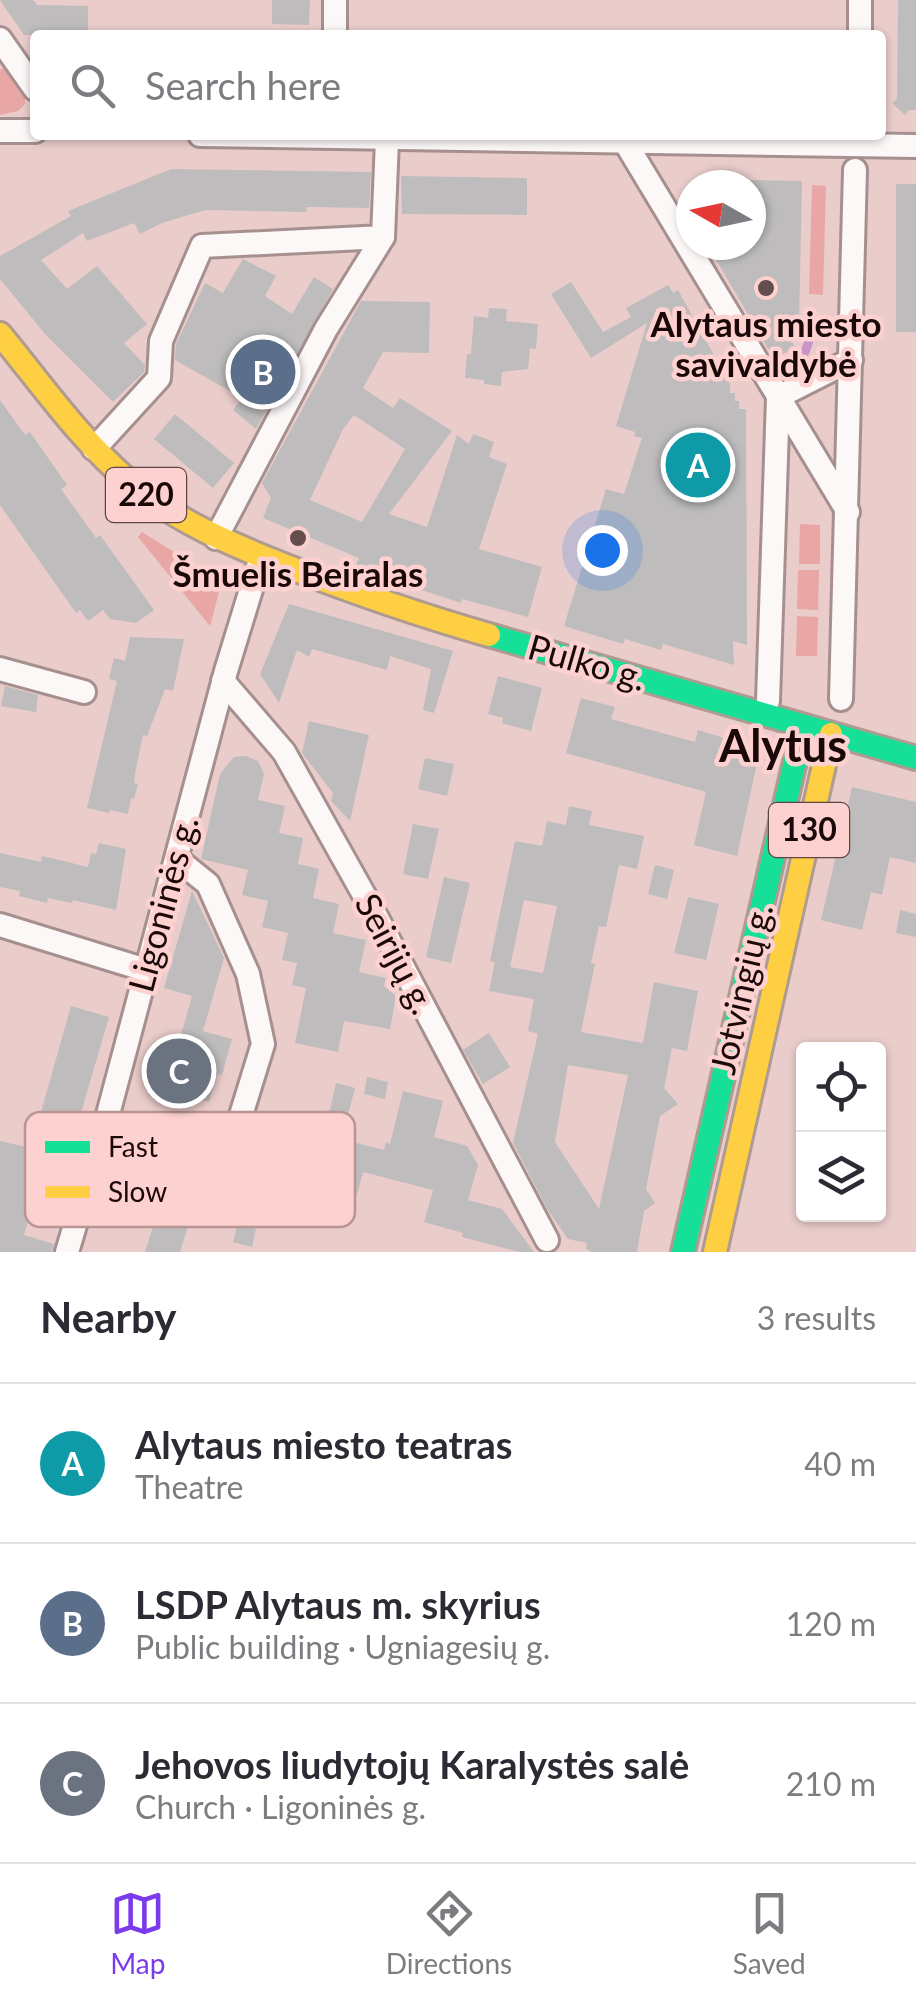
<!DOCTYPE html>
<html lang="en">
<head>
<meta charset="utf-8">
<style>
  body { margin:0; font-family:Lato,sans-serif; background:#f7f7f7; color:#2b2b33 }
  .controls { position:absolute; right:30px; bottom:30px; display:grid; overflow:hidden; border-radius:10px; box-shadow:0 2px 8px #0004 }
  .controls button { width:90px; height:90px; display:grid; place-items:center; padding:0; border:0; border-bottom:2px solid #e1e1e2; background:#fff; color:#2b2b33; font:50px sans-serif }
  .compass { position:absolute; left:676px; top:170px; width:90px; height:90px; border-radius:50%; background:#fff; box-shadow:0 2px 8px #0004; rotate:279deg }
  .you { position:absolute; left:602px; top:550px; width:35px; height:35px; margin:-25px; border:8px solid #fff; border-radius:50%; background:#1a73e8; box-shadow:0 0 0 15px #1a73e833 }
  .badge { display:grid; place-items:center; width:65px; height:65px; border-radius:50%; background:#7c3aed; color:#fff; font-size:32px; font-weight:700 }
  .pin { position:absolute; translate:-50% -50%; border:5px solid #fff; box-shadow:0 2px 10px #0006 }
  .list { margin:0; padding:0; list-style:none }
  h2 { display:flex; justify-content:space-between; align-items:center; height:130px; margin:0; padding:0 40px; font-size:42px }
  h2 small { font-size:32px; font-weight:400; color:#7c7c81 }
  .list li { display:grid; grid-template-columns:65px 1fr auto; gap:30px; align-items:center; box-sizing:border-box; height:160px; padding:0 40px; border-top:2px solid #e1e1e2 }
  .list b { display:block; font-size:38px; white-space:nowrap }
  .list p { margin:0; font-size:32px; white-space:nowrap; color:#7c7c81 }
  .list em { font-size:32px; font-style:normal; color:#7c7c81 }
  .icon { flex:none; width:55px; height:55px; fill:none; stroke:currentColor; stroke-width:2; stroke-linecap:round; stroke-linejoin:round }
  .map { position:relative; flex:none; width:916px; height:1252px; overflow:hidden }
  .search { position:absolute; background:#fff; box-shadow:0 2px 8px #0004; left:30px; right:30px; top:30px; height:110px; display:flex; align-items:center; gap:25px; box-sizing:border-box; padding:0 35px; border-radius:10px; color:#7c7c81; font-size:38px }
  .sheet { height:610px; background:#fff }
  nav { display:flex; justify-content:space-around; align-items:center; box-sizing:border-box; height:140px; border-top:2px solid #e1e1e2; background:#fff; font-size:28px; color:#7c7c81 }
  nav a { display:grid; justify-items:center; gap:5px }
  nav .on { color:#7c3aed }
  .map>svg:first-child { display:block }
</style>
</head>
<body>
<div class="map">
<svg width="916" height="1252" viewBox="0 0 916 1252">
  <rect width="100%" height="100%" fill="#eacdcb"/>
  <g fill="#e8a6a5">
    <polygon points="3,68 25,95 25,104 18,111 0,115 0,70"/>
    <polygon points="812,185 826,186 823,295 809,294"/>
    <polygon points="800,524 820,525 820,564 799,564"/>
    <polygon points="142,532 217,579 220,588 210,626 138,537"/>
    <polygon points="798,570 819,570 818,610 797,609"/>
    <polygon points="797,616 818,617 817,656 796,656"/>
  </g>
  <path fill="#c994c8" d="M809 328 816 329C812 352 805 368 786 381L782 374 797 361Z"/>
  <g fill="#bebcbd" fill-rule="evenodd">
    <polygon points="0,0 33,0 37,5 88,6 88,35 24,35"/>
    <polygon points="272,0 310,0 309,25 272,24"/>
    <polygon points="898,0 916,0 916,110 909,110 905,115 892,103 897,99"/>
    <polygon points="171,169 371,172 369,208 307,207 306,212 205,210 162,223 140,234 134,223 87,241 83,233 41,260 67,289 97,266 147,324 124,343 145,365 144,372 113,402 45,334 0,279 0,256 71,216 68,211"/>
    <polygon points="401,176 527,178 527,215 402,214"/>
    <polygon points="751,180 802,181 799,325 782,325 795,347 774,359 711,251 725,245 751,245"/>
    <rect x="896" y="184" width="20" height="148"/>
    <polygon points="243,259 276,276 265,296 292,314 314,277 333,289 256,429 233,410 242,398 175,360 176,344 205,283 223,293"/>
    <polygon points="571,282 603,332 631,317 626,308 668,285 673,293 678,290 730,384 730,393 735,393 735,401 739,401 739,409 746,409 747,645 733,641 734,665 663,644 661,650 625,639 623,644 564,626 606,489 624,494 642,438 634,436 635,432 616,426 647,323 591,358 551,294"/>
    <path d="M361 301 430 302 429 353 383 352 363 388 393 408 400 398 452 431 389 514 427 527 457 435 469 444 473 434 494 442 489 457 507 464 479 549 542 567 528 617 462 599 461 603 355 568 359 558 263 518 271 498 262 483ZM354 415 405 449 362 522 310 500 343 429Z"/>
    <polygon points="489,308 507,309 506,321 538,324 536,349 530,348 528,369 502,372 501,386 484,384 484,380 465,378 467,354 471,354 474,316 488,318"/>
    <polygon points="0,400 25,435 30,432 67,485 61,489 96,538 100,535 154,610 136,623 110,619 103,610 88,621 80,610 76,613 0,505"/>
    <polygon points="175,414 234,463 213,488 154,439"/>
    <polygon points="289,604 453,651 434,713 423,710 431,669 390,656 387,670 312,649 309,657 297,650 279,703 260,674"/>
    <polygon points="130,637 184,639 173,691 165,689 147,736 143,735 136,768 134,783 138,784 134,799 131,798 128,814 110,810 109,813 87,808 117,681 109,679 114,658 125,661"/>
    <polygon points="498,676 542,688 531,731 502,723 503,718 488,714"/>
    <polygon points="5,686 38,695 36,712 1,706"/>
    <polygon points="581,698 615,707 611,719 695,742 698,730 760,749 737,856 694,845 706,792 566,753"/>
    <polygon points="309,721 369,735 350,821 331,801 333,793 302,753"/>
    <polygon points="246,756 258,761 264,774 258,800 285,806 279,833 303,838 298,864 319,869 313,898 339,904 333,933 366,940 359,972 386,978 384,986 396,996 390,1029 344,1021 338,1052 295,1043 306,988 292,985 297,963 282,960 288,933 262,927 268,901 242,895 248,870 201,859 220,774 234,757"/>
    <polygon points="425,758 454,764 447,796 418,789"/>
    <polygon points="852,787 916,802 916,863 890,857 882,895 871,892 862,930 821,920"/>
    <path d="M569 806 592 811 589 825 644 836 637 869 619 865 606 927 599 926 591 963 595 964 581 1032 643 1043 654 982 698 991 687 1051 672 1048 664 1088 678 1104 660 1116 646 1189 655 1203 644 1211 637 1252H592L586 1249 587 1243 568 1239 547 1209 513 1143 538 1034 528 1031 534 999 489 991 495 962 490 961 515 841 542 846 547 821 566 825ZM524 900 557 906 543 973 510 967ZM568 1065 628 1075 599 1209 555 1142Z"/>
    <polygon points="413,824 439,829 428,879 403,874"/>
    <polygon points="99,843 126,849 116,910 73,900 72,903 48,898 47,903 19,896 20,891 0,887 0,853 41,862 42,856 88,867 91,853 96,854"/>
    <polygon points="655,865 674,870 667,899 648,894"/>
    <polygon points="444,877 470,883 451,963 426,957"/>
    <polygon points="192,891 224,958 203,1031 232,1039 222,1075 217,1074 209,1102 161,1084 168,1058 174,1060 192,996 164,988"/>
    <polygon points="688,897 719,904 706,960 674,953"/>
    <polygon points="900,910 916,914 916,937 896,933"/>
    <polygon points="71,1006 109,1017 78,1123 41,1112"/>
    <polygon points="489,1033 510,1067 483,1084 463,1050"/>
    <polygon points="367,1077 388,1082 385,1099 364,1094"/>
    <polygon points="336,1083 355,1088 342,1137 337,1138 384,1150 386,1142 390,1144 403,1091 443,1101 434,1137 467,1146 478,1165 468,1200 502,1209 534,1252 520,1252 462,1237 463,1233 424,1222 433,1190 363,1172 356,1198 323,1190 336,1139 306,1147 299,1119 330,1110"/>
    <polygon points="0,1141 52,1153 44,1191 37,1190 24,1235 54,1244 52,1252 0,1252"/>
    <polygon points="169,1177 200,1187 193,1221 190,1220 180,1252 145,1252"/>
    <polygon points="241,1210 259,1215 252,1247 233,1242"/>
  </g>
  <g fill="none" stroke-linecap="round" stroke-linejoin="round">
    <g stroke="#a6908f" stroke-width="28">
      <g id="street">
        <polyline points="335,35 335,0"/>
        <polyline points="860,35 860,0"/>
        <polyline points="0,39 35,89"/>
        <polyline points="0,131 35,131"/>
        <polyline points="200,135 916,146"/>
        <polyline points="625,142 848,512"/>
        <polyline points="94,449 159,378 161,341 202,246 383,237 387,140"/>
        <polyline points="216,538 326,329 383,237"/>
        <polyline points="0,669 84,692"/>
        <polyline points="223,681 284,752 377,918 547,1240"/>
        <polyline points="841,699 855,170"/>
        <polyline points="768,701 778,397 851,360"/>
        <polyline points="177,859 208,884 248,974 263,1044 238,1125"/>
        <polyline points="0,925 146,970"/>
        <polyline points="67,1252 107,1118 226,671 261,557"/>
      </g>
    </g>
    <g stroke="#af9b90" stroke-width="28">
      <g id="fast">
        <polyline points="489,635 916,758"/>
        <polyline points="683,1252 803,726"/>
      </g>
    </g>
    <g stroke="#af9b90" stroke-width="28">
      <g id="slow">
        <path d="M0 334C42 385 81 441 131 483 177 522 231 544 286 566 353 592 419 615 489 635"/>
        <polyline points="715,1252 831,734"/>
      </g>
    </g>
    <use href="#street" stroke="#fcf8f7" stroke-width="22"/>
    <use href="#fast" stroke="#16e098" stroke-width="22"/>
    <use href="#slow" stroke="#ffcf43" stroke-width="22"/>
  </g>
  <g fill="#634e4d" stroke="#fdd1cf" stroke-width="4">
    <circle cx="766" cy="288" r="10"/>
    <circle cx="298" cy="538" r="10"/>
  </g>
  <g text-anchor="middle" stroke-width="9" stroke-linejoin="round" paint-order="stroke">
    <g fill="#fdd1cf" stroke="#5f4544" stroke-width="2.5">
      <rect x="106" y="468" width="80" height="54" rx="8"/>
      <rect x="769" y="803" width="80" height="54" rx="8"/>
    </g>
    <g font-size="32" font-weight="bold" fill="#1b0909">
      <text x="146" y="506">220</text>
      <text x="809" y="841">130</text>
    </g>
    <g font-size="35" font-weight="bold" fill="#1b0909" stroke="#fdd1cf">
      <text x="766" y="337">Alytaus miesto<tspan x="766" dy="40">savivaldybė</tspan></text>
      <text x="298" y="587">Šmuelis Beiralas</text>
    </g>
    <g font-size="35" fill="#1b0909" stroke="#fdd1cf">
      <text transform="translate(587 663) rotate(16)" y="12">Pulko g.</text>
      <text transform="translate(164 904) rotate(-75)" y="12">Ligoninės g.</text>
      <text transform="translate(395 954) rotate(62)" y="12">Seirijų g.</text>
      <text transform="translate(742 989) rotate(-77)" y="12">Jotvingių g.</text>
    </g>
    <g font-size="45" font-weight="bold" fill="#1b0909" stroke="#fdd1cf">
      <text x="783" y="762">Alytus</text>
    </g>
  </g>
  <rect x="25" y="1112" width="330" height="115" rx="15" fill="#fdd1cf" stroke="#b99594" stroke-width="2.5"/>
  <rect x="45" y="1141" width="45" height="12" fill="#16e098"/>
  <rect x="45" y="1186" width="45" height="12" fill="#ffcf43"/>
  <g font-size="28" fill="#1b0909">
    <text x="108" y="1157">Fast</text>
    <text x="108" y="1202">Slow</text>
  </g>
</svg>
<div class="controls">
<button><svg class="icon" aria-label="locate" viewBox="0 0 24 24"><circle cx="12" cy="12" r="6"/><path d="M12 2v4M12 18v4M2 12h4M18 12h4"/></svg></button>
<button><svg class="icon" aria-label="layers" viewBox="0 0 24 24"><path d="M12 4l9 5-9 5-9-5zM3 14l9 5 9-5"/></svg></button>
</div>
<svg class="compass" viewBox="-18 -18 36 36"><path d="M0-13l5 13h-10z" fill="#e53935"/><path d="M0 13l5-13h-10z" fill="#7c7c81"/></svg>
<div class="you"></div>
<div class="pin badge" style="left:698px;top:465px;background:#0f9aa8">A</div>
<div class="pin badge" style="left:263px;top:372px;background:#5c6f8a">B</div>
<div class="pin badge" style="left:179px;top:1071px;background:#6b7280">C</div>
<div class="search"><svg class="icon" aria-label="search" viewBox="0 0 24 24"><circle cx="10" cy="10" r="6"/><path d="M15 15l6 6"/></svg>Search here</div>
</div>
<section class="sheet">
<h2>Nearby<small>3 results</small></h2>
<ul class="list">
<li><span class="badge" style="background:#0f9aa8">A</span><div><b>Alytaus miesto teatras</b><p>Theatre</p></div><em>40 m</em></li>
<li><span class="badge" style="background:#5c6f8a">B</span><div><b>LSDP Alytaus m. skyrius</b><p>Public building · Ugniagesių g.</p></div><em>120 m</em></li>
<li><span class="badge" style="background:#6b7280">C</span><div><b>Jehovos liudytojų Karalystės salė</b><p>Church · Ligoninės g.</p></div><em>210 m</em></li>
</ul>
</section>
<nav>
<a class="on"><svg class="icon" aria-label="map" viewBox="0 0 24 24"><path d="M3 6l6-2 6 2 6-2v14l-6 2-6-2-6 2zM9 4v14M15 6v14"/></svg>Map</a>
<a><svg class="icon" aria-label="directions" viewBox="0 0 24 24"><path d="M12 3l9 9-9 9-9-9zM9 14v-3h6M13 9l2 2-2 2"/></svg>Directions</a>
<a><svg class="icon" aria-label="saved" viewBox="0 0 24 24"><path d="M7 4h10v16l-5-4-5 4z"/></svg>Saved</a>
</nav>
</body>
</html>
